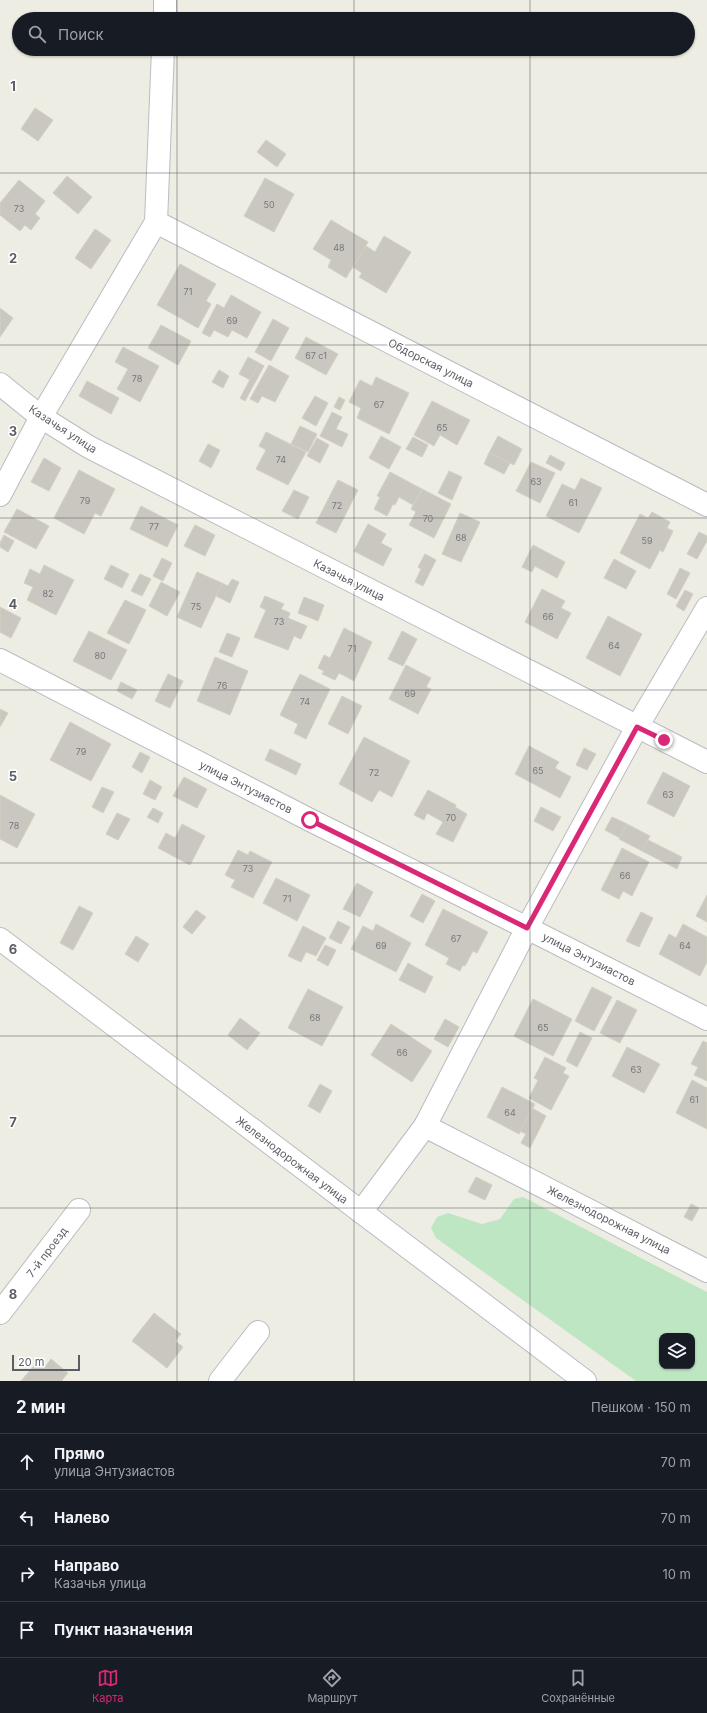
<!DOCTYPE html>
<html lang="ru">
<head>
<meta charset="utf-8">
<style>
  body { margin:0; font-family:Inter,sans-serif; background:#20242c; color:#f1f3f6 }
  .controls { position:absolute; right:12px; bottom:12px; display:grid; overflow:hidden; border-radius:8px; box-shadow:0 1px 3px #0004 }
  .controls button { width:36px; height:36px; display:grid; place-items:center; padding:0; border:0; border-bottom:1px solid #363941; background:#171b24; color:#f1f3f6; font:20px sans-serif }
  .scale { position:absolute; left:12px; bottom:10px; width:68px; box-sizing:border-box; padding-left:4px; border:2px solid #5b5e64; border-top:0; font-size:11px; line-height:14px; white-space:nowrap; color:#5b5e64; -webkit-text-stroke:3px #fff; paint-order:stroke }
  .stop { position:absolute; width:12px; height:12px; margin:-9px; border:3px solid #db2777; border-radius:50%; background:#fff }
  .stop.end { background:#db2777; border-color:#fff; box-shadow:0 1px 4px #0008 }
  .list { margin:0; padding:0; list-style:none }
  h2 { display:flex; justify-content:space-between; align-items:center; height:52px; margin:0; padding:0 16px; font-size:17px }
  h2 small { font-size:13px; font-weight:400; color:#9ea1a6 }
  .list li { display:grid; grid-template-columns:26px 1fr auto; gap:12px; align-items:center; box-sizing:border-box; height:56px; padding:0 16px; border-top:1px solid #363941 }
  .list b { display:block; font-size:15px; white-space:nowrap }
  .list p { margin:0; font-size:13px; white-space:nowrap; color:#9ea1a6 }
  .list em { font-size:13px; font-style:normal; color:#9ea1a6 }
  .icon { flex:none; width:22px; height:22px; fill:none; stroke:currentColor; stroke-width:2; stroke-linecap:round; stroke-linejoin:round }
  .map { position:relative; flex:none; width:707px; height:1381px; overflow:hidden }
  .search { position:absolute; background:#171b24; box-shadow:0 1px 3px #0004; left:12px; right:12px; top:12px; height:44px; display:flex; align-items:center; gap:10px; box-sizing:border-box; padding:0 14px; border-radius:22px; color:#9ea1a6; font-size:15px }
  .sheet { height:276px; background:#171b24 }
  nav { display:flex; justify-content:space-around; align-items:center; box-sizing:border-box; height:56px; border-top:1px solid #363941; background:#171b24; font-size:11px; color:#9ea1a6 }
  nav a { display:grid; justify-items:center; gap:2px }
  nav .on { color:#db2777 }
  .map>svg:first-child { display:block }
</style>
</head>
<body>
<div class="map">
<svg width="707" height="1381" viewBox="0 0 707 1381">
  <rect width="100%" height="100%" fill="#eeede3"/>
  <path fill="#bfe6c3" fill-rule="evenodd" d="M523 1197 707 1292V1381H636L436 1238 431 1228 437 1217 448 1213 482 1224 500 1219 514 1199ZM662 1336H692V1366H662Z"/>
  <g fill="#c9c7c0" stroke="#d3cfc2">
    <polygon points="35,108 53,120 38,141 21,129"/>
    <polygon points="266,140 286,154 277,167 257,152"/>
    <polygon points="67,176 92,197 78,214 53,193"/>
    <polygon points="265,178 294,194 274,232 244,216"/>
    <polygon points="19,180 45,201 35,214 40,218 31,230 25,225 20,231 0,215 0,203"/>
    <polygon points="331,220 368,242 346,278 328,267 331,260 313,249"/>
    <polygon points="95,229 111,240 91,269 75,258"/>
    <polygon points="384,236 411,252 386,293 359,277 362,273 353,267 366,246 375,252"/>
    <polygon points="180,264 216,284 206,301 211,304 198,328 157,305"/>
    <polygon points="231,295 261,312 247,338 232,330 228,337 214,330 210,337 202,333 217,304 224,308"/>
    <polygon points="0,308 13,318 0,337"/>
    <polygon points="273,319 289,328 271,361 255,352"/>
    <polygon points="161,325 191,341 178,365 148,348"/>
    <polygon points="306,337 338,354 326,375 295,358"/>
    <polygon points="123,347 159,366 140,402 117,389 128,369 115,362"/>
    <polygon points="248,357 259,363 250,380 239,374"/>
    <polygon points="259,363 264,366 245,401 240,398"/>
    <polygon points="269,365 289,376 275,402 262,396 258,403 250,399"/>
    <polygon points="219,370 229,376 223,388 212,382"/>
    <polygon points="376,377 409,393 389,434 357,418 361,408 349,402 360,380 372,386"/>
    <polygon points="87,381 119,398 111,414 79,396"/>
    <polygon points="315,396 328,403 316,426 302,418"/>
    <polygon points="339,397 345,400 340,410 334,407"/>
    <polygon points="432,401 470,420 457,445 440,435 434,446 414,435"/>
    <polygon points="332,412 342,417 336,429 348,434 342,447 320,436"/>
    <polygon points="300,426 317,434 308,452 291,444"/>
    <polygon points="266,432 306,452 288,485 256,469 266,450 259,446"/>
    <polygon points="381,436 401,447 389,469 369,458"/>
    <polygon points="498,436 522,449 514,465 489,453"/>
    <polygon points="413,437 428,445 422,457 406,449"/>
    <polygon points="317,438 329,445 320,463 307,456"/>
    <polygon points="208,444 220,450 211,468 199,461"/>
    <polygon points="489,453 510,463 504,474 484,464"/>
    <polygon points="550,455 565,463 561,471 546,463"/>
    <polygon points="44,458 61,468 49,491 31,482"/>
    <polygon points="531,462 555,473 540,503 516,491"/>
    <polygon points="79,470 115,489 101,516 95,513 84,534 54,518"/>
    <polygon points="449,471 462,477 452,500 438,493"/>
    <polygon points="390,472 422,489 413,505 399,497 395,505 393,504 387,516 374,509 380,497 377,496"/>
    <polygon points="581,478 602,488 579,533 546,516 562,484 575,490"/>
    <polygon points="338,480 358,490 336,533 316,523"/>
    <polygon points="422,489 451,504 434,538 409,525 416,512 411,509"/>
    <polygon points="294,490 309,497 298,519 282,511"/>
    <polygon points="141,506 178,525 167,547 130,529"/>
    <polygon points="17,509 49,526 36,549 4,532"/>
    <polygon points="652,512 670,522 667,528 673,531 663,552 660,550 650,569 620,553 640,514 648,518"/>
    <polygon points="460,513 480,522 461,562 442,554"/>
    <polygon points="368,524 386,534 381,543 392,549 383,566 354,551"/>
    <polygon points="195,525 215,535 205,556 184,546"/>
    <polygon points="699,532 707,536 707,541 697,559 687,554"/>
    <polygon points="4,535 14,541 8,552 0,547 0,543"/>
    <polygon points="533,545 565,562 557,578 535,566 532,572 522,567"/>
    <polygon points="425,554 436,560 423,586 415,582 421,569 418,567"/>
    <polygon points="162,558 172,563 163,581 153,576"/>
    <polygon points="614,559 636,571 626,589 604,578"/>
    <polygon points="44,565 74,580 56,615 27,600 33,587 24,583 30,569 40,574"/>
    <polygon points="111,565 129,574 122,588 104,579"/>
    <polygon points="680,568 690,573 676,599 667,594"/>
    <polygon points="197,572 222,583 201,628 177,617"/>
    <polygon points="140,574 151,579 142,596 131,591"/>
    <polygon points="232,579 239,582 230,603 216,596 222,583 228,586"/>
    <polygon points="161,582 180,592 167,616 149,606"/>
    <polygon points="542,589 565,601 561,608 571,613 557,639 525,622"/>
    <polygon points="685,590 693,594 684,611 676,606"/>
    <polygon points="265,596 284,604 281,609 290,613 288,618 307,626 301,639 294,636 288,650 254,637 266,610 260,607"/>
    <polygon points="304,597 324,605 318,621 298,613"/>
    <polygon points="125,600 146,610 129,644 107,633"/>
    <polygon points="0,607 21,618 11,638 0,632"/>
    <polygon points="608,616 642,634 620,676 586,658"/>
    <polygon points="344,628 372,642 354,681 339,673 335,680 322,674 324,671 318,668 324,655 330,658"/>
    <polygon points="89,631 127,650 111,680 73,661"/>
    <polygon points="402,631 417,639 403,666 388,659"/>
    <polygon points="227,633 240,638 232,657 219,652"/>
    <polygon points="215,657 248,671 230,715 197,701"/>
    <polygon points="406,665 431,678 426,687 431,689 418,714 389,699"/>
    <polygon points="168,674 183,681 170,708 155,701"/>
    <polygon points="300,674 330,689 306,739 294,733 298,724 280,715"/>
    <polygon points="121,682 137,690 132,699 117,691"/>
    <polygon points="342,696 362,706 348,734 328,724"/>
    <polygon points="0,709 8,713 0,727"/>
    <polygon points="70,722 111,744 91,781 50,760"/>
    <polygon points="364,737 410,761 392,797 379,790 372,802 339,784"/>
    <polygon points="529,746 559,762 555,768 571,777 560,798 515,774"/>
    <polygon points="584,748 596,754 587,770 576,765"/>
    <polygon points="270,749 301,764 296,775 265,760"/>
    <polygon points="140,752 150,757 142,773 132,767"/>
    <polygon points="663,772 690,786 674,817 647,803"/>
    <polygon points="184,777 207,789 197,808 173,796"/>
    <polygon points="150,780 162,787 155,800 143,794"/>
    <polygon points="102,787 114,792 103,813 92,807"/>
    <polygon points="428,790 456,805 455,807 467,814 453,842 436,834 443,822 427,813 424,820 414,815"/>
    <polygon points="0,795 35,814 17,848 0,839"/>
    <polygon points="541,807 561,817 553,831 534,821"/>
    <polygon points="153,808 163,813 158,823 147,817"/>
    <polygon points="117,813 130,819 118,840 106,834"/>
    <polygon points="612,817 627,824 620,838 605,830"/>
    <polygon points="182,824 205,836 190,865 158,848 166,833 175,838"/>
    <polygon points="627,824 650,836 642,851 619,839"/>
    <polygon points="648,840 682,857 677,869 642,851"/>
    <polygon points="622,848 649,862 632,896 623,891 619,899 601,890"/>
    <polygon points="238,850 248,855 250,851 272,862 253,898 231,887 235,880 225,875"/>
    <polygon points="276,878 310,895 297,921 263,903"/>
    <polygon points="357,883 373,892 360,917 343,909"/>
    <polygon points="422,894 435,901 423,923 410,916"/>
    <polygon points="707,895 707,922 696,916"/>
    <polygon points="79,906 93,913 73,950 60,943"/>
    <polygon points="443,909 488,932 477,953 473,951 465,966 463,965 460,971 446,964 449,958 425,945"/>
    <polygon points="196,910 206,917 192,934 183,927"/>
    <polygon points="641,912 653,918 639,947 626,941"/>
    <polygon points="338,921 350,927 341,944 329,938"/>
    <polygon points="376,924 411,943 396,972 351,949 363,926 373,931"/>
    <polygon points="683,924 707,937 707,962 700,976 659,954 669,934 676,938"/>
    <polygon points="303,926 326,938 316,956 306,952 301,962 288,956"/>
    <polygon points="136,936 149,944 138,962 125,954"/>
    <polygon points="325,945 336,950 328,966 317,960"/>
    <polygon points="408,963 433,977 425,993 399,980"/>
    <polygon points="592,987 612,997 594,1031 575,1021"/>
    <polygon points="308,989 343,1007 322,1046 288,1028"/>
    <polygon points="533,999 572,1019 553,1056 514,1036"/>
    <polygon points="617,1000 637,1010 620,1043 600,1033"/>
    <polygon points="240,1018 260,1033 247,1050 228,1035"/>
    <polygon points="445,1019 459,1027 448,1047 434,1039"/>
    <polygon points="391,1024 432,1051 412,1082 371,1055"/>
    <polygon points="580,1032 592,1038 577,1067 566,1061"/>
    <polygon points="703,1041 707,1043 707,1081 694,1075 698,1067 691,1064"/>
    <polygon points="627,1047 660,1064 644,1093 612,1076"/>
    <polygon points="545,1057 566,1068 563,1073 569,1076 551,1110 529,1098 538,1080 534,1078"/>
    <polygon points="692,1080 707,1088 707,1129 676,1113"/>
    <polygon points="320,1084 332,1091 320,1113 308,1106"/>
    <polygon points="502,1087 535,1104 519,1134 487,1117"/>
    <polygon points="532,1108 546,1116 530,1148 521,1143 526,1134 520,1131"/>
    <polygon points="476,1177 492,1185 485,1200 468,1192"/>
    <polygon points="691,1204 699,1208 692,1221 684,1217"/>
    <polygon points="154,1313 181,1334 175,1341 183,1347 167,1368 132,1341"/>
    <polygon points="51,1359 68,1373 62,1380 63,1381 21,1381 38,1361 45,1367"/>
  </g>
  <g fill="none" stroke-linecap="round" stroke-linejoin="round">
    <g stroke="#bbbcc2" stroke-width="24">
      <g id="street">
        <polyline points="165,19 165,0"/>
        <polyline points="156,222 163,49"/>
        <polyline points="0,384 41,417 89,447 707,762"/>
        <polyline points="707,608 637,727 527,928 707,1019"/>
        <polyline points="0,939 585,1381"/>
        <polyline points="361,1212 425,1126"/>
        <polyline points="0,1313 79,1210"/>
        <polyline points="220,1381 258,1332"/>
      </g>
    </g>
    <g stroke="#b9bbc2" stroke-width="24">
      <g id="secondary">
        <polyline points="0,495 41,417 156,222 707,505"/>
        <polyline points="0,660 310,820 527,928 425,1126 707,1271"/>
      </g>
    </g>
    <use href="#street" stroke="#fff" stroke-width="22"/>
    <use href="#secondary" stroke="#fff" stroke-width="22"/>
  </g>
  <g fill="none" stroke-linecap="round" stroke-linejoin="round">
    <polyline stroke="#db2777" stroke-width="5" points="310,820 527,928 637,727 664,740"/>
  </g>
  <path fill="none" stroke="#5b5e64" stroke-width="1" stroke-opacity="0.55" d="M177 0V19M354 0V19M530 0V19M177 49V1381M354 49V1381M530 49V1381M0 173H707M0 345H707M0 518H707M0 690H707M0 863H707M0 1036H707M0 1208H707"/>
  <g text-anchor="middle" stroke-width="3" stroke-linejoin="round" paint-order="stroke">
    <g font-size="9" fill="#76787b">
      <text x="269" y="208">50</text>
      <text x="19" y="212">73</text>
      <text x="339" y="251">48</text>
      <text x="188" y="295">71</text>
      <text x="232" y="324">69</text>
      <text x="316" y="359">67 c1</text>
      <text x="137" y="382">78</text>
      <text x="379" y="408">67</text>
      <text x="442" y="431">65</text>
      <text x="281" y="463">74</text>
      <text x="536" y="485">63</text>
      <text x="85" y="504">79</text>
      <text x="573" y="506">61</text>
      <text x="337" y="509">72</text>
      <text x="428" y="522">70</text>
      <text x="154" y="530">77</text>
      <text x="461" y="541">68</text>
      <text x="647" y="544">59</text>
      <text x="48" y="597">82</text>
      <text x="196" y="610">75</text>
      <text x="548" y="620">66</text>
      <text x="279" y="625">73</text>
      <text x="614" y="649">64</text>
      <text x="352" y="652">71</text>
      <text x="100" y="659">80</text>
      <text x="222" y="689">76</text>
      <text x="410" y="697">69</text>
      <text x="305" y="705">74</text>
      <text x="81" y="755">79</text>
      <text x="538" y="774">65</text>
      <text x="374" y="776">72</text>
      <text x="668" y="798">63</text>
      <text x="451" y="821">70</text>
      <text x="14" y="829">78</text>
      <text x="248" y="872">73</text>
      <text x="625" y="879">66</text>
      <text x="287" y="902">71</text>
      <text x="456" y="942">67</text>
      <text x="381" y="949">69</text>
      <text x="685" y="949">64</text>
      <text x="315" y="1021">68</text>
      <text x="543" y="1031">65</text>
      <text x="402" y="1056">66</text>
      <text x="636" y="1073">63</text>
      <text x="694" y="1103">61</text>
      <text x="510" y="1116">64</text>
    </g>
    <g font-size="11" fill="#5b5e64" stroke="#fff">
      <text transform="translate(431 363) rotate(27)" y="4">Обдорская улица</text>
      <text transform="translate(63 429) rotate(33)" y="4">Казачья улица</text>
      <text transform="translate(349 580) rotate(27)" y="4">Казачья улица</text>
      <text transform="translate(246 787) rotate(27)" y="4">улица Энтузиастов</text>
      <text transform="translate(589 959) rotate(27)" y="4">улица Энтузиастов</text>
      <text transform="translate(292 1160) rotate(37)" y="4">Железнодорожная улица</text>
      <text transform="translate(609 1220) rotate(27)" y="4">Железнодорожная улица</text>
      <text transform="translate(47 1252) rotate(-53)" y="4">7-й проезд</text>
    </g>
  </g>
  <g font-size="13" text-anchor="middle" font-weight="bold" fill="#5b5e64" stroke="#fff" stroke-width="3" stroke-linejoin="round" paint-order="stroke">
    <text x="13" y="91">1</text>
    <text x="13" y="263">2</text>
    <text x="13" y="436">3</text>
    <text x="13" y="609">4</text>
    <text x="13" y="781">5</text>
    <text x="13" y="954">6</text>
    <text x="13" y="1127">7</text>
    <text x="13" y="1299">8</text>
  </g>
</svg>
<div class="controls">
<button><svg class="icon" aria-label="layers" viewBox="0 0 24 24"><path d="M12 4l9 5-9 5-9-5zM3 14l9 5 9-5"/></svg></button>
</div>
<div class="scale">20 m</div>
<div class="stop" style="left:310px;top:820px"></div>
<div class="stop end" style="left:664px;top:740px"></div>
<div class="search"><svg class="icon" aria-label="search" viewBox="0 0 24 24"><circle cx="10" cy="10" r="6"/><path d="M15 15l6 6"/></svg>Поиск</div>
</div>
<section class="sheet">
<h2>2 мин<small>Пешком · 150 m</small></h2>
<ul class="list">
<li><svg class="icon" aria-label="ahead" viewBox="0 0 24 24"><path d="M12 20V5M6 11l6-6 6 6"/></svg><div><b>Прямо</b><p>улица Энтузиастов</p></div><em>70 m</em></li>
<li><svg class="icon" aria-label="left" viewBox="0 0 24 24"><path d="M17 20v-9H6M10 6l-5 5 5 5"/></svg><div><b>Налево</b></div><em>70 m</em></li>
<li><svg class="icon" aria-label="right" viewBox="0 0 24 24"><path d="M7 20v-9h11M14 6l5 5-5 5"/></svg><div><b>Направо</b><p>Казачья улица</p></div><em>10 m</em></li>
<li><svg class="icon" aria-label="arrive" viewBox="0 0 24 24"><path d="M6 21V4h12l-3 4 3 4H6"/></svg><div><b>Пункт назначения</b></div></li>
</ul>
</section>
<nav>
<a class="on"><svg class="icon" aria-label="map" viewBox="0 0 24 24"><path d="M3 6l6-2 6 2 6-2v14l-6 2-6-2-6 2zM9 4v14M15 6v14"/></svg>Карта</a>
<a><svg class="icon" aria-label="directions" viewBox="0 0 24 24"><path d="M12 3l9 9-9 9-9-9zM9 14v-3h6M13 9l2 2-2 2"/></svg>Маршрут</a>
<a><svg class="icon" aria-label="saved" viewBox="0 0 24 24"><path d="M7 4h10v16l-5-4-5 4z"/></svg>Сохранённые</a>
</nav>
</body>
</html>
